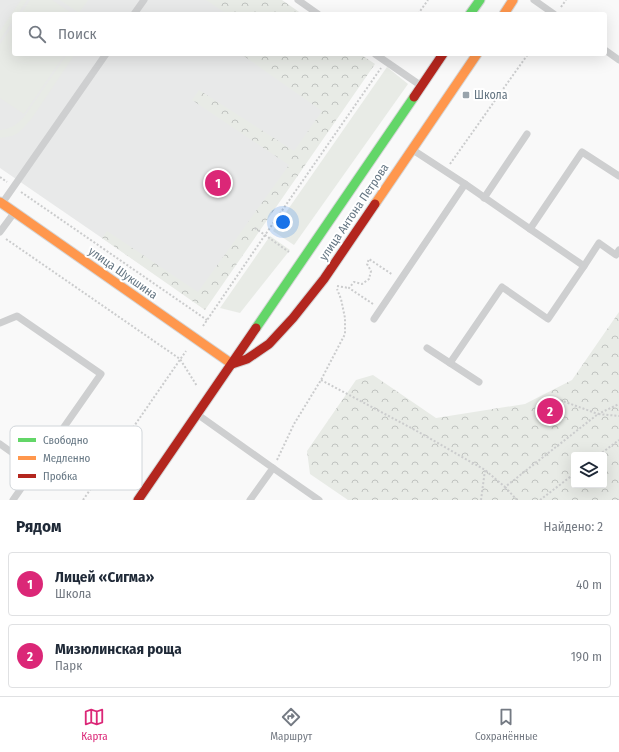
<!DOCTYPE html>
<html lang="ru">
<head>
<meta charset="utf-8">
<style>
  body { margin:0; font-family:"Fira Sans Condensed",sans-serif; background:#f6f6f7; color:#1f2937 }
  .controls { position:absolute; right:12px; bottom:12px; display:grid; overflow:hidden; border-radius:4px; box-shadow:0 4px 16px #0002 }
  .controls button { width:36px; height:36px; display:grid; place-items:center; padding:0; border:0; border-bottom:1px solid #e0e1e3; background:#fff; color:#1f2937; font:20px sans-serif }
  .you { position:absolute; left:283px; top:222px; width:14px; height:14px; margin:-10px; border:3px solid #fff; border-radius:50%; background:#1a73e8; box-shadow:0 0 0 6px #1a73e833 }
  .badge { display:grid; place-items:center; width:26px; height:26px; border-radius:50%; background:#db2777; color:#fff; font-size:13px; font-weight:700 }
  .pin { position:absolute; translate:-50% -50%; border:2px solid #fff; box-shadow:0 1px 4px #0006 }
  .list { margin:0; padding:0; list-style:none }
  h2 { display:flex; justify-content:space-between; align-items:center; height:52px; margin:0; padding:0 16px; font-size:17px }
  h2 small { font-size:13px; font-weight:400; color:#747a83 }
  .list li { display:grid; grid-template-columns:26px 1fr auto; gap:12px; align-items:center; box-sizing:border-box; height:64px; margin:0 8px 8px; padding:0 8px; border:1px solid #e0e1e3; border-radius:4px }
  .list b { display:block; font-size:15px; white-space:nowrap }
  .list p { margin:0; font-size:13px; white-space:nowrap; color:#747a83 }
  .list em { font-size:13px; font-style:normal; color:#747a83 }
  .icon { flex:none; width:22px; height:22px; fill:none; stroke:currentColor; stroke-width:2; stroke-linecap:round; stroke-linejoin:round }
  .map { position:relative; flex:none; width:619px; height:500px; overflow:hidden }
  .search { position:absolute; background:#fff; box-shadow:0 4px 16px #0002; left:12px; right:12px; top:12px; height:44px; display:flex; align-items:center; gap:10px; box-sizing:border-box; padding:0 14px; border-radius:4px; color:#747a83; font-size:15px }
  .sheet { height:196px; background:#fff }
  nav { display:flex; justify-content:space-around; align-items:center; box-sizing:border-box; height:56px; border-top:1px solid #e0e1e3; background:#fff; font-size:11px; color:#747a83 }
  nav a { display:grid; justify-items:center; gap:2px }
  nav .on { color:#db2777 }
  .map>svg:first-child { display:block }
</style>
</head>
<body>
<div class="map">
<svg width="619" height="500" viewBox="0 0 619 500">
  <defs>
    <pattern id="forest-crowns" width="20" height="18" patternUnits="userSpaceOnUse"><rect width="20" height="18" fill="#e8ebe6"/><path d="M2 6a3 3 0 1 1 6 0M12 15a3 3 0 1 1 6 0" fill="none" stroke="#c0c3c0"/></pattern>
  </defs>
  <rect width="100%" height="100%" fill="#f9f9f9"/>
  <polygon fill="#e8e9e9" points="0,0 261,0 280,14 14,14 14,54 337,54 363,72 201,306 0,168"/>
  <g fill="#e8ebe6">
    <polygon points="21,0 27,0 18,14 14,14 14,19 0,40 0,31"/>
    <polygon points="30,0 52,0 73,14 21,14"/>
    <polygon points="60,0 88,0 79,13"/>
    <polygon points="14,24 14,54 65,54 24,114 0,98 0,44"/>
    <path d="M67 54H75L32 118 25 126 18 133 12 136 0 138V130C10 129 17 125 24 117Z"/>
    <polygon points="387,67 408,84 294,245 273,231"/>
    <polygon points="270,236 290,250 240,313 220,308"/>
  </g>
  <g fill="url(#forest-crowns)" fill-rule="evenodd">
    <polygon points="206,0 282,0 302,14 227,14"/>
    <polygon points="241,54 360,54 375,64 205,310 102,238 107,231 198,292 289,165 192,100 199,90 294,151 322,111"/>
    <path d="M619 312V500H348L310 474 307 451 356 380 373 375 436 418 525 404 572 380ZM574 455H604V485H574Z"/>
  </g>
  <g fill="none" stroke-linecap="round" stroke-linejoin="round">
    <g stroke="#d5d6d7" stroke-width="11">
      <g id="fast">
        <polyline points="470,14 480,0"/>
        <polyline points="256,328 414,97"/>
      </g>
    </g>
    <g stroke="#d5d6d7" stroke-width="11">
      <g id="slow">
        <polyline points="504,14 513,0"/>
        <polyline points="0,202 232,364"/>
        <polyline points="375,204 477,54"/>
      </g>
    </g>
    <g stroke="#d5d6d7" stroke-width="11">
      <g id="jam">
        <polyline points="414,97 443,54"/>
        <polyline points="232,364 247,359 269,344 293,318 324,279 375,204"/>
        <polyline points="138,500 256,328"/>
      </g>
    </g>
    <g stroke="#cbcccd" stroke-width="2" stroke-dasharray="2 2" stroke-linecap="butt">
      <polyline points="561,7 566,0"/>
      <polyline points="418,14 428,0"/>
      <polyline points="450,164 528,54"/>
      <polyline points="0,177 7,182"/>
      <polyline points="21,192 207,320"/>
      <polyline points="255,228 289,252"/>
      <polyline points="6,239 180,359 197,386"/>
      <polyline points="337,286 349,288"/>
      <polyline points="373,304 349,288 354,282 362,284 369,279 371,271 367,264 369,259 393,275"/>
      <polyline points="203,326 265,235 381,68"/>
      <polyline points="321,380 415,430 485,470 505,487 598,414 619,416"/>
      <polyline points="560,400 598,414 619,404"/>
      <polyline points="599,455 619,440"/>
      <polyline points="277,460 294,424 321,380 345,334 345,318 341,299 337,289"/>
      <polyline points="505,487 517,500"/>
      <polyline points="83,500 186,351"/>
      <polyline points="481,500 485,470"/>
      <polyline points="540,500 574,474"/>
      <polyline points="618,500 619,500"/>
    </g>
    <g stroke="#cecfd0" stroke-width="7">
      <polyline points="298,0 318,14"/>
      <polyline points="534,0 554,14"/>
      <polyline points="134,14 144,0"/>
      <polyline points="605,50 619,60"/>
      <polyline points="375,54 420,85"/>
      <polyline points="465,184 530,229 582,152 619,176"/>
      <polyline points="484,198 527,134"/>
      <polyline points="3,202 106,54"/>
      <polyline points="530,229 584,266 599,243 616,255 619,250"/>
      <polyline points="0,232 14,213"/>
      <polyline points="374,319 465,184 413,150"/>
      <polyline points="0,323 17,316 101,374 13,500"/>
      <polyline points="427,348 479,382"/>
      <polyline points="450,363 502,287 548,319 584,266"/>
      <polyline points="197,414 273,468 250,500"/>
      <polyline points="0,444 35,469"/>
      <polyline points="273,468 319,500"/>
    </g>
    <use href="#fast" stroke="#63d668" stroke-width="9"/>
    <use href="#slow" stroke="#ff974d" stroke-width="9"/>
    <use href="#jam" stroke="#b3261e" stroke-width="9"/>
  </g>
  <rect fill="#99a4ac" stroke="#fff" stroke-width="1.5" x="462" y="91" width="8" height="8" rx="2"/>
  <g text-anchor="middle" stroke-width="4" stroke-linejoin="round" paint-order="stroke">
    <g font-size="12" fill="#657683" stroke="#fff" text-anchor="start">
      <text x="474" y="99">Школа</text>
    </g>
    <g font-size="12" fill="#657683" stroke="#fff">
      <text transform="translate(354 212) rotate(-56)" y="4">улица Антона Петрова</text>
      <text transform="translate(123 273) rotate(35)" y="4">улица Шукшина</text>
    </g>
  </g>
  <rect x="10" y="426" width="132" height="64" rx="6" fill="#fff" stroke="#d1d6da" stroke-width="1"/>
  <rect x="18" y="438" width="18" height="4" fill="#63d668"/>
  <rect x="18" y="456" width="18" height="4" fill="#ff974d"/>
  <rect x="18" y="474" width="18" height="4" fill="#b3261e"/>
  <g font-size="11" fill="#657683">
    <text x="43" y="444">Свободно</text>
    <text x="43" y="462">Медленно</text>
    <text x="43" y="480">Пробка</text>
  </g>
</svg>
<div class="controls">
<button><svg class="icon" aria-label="layers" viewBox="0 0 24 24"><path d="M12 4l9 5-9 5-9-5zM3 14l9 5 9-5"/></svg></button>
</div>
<div class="you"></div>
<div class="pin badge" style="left:218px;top:183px">1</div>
<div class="pin badge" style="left:550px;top:411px">2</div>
<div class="search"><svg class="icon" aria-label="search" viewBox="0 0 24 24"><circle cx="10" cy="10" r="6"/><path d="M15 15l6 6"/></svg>Поиск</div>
</div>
<section class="sheet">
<h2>Рядом<small>Найдено: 2</small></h2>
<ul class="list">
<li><span class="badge">1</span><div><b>Лицей «Сигма»</b><p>Школа</p></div><em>40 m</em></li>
<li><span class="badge">2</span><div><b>Мизюлинская роща</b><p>Парк</p></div><em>190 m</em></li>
</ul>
</section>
<nav>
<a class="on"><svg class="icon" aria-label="map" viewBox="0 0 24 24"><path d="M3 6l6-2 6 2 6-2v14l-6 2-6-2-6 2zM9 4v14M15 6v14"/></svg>Карта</a>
<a><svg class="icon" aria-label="directions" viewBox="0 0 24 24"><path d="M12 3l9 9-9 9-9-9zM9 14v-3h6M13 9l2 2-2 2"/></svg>Маршрут</a>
<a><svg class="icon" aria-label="saved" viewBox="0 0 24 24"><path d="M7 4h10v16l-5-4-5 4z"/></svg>Сохранённые</a>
</nav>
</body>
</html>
